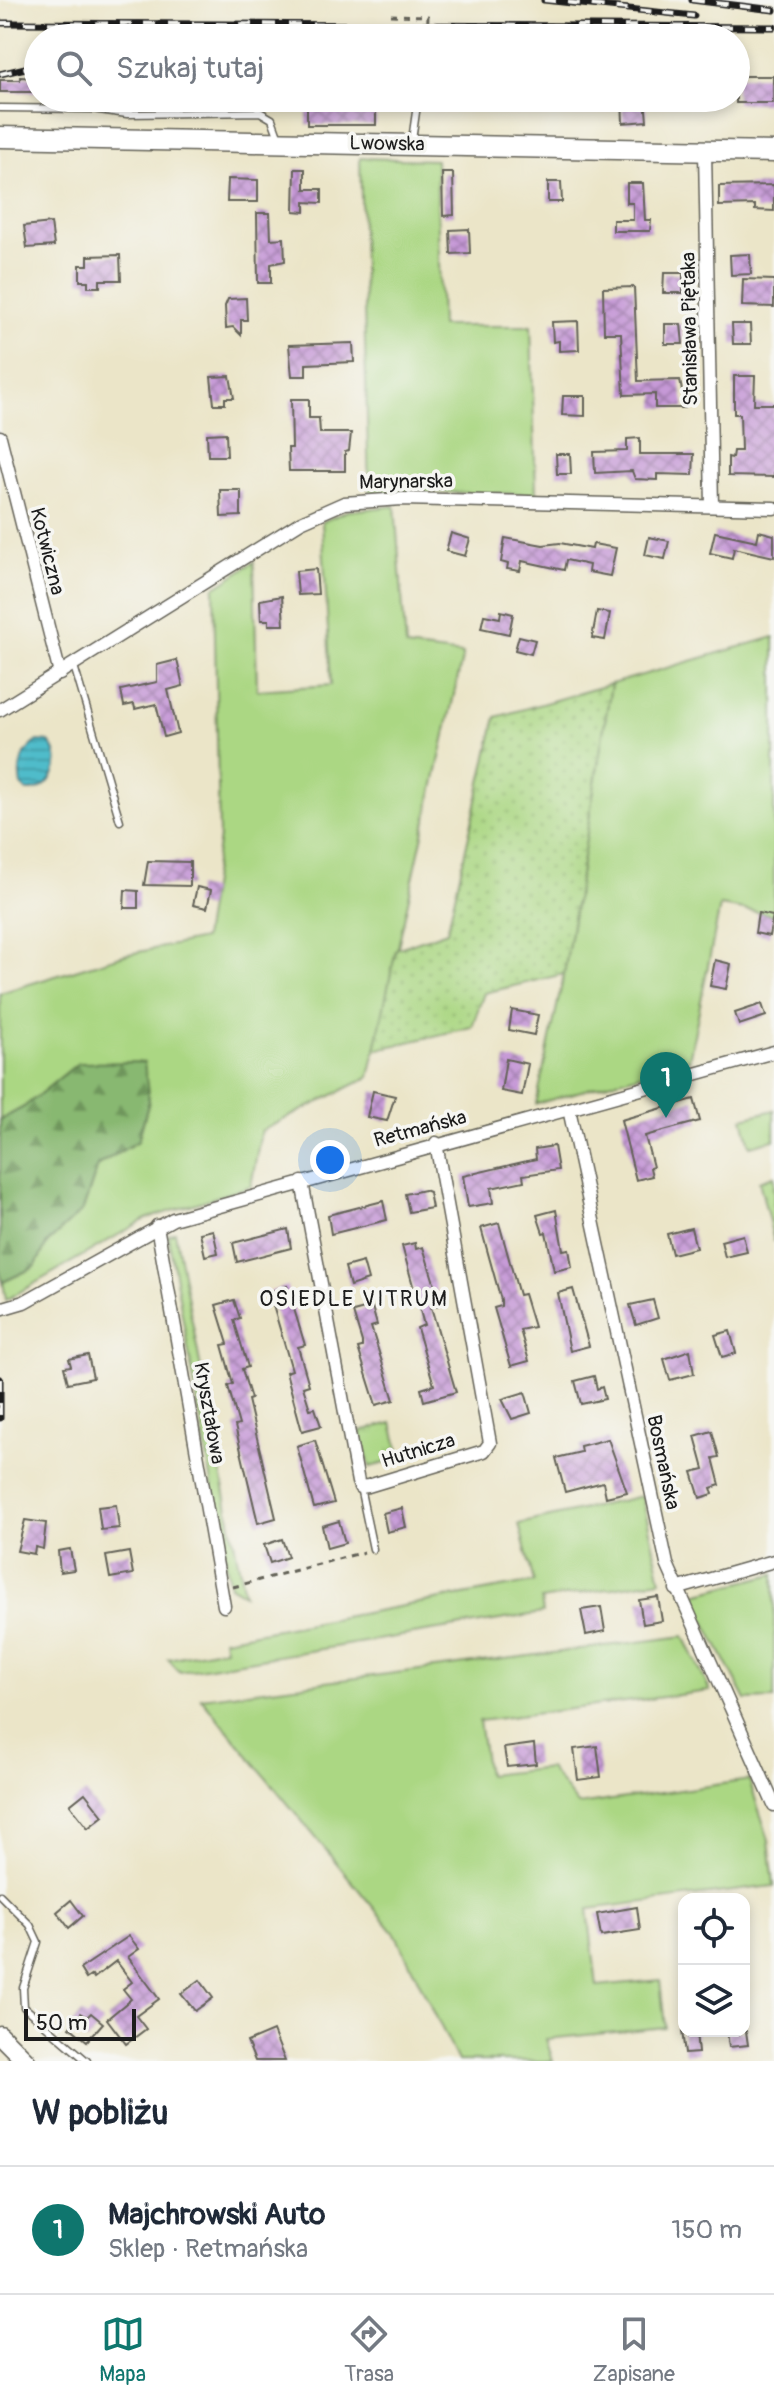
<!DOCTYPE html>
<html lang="pl">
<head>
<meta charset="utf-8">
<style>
  body { margin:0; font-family:Pangolin,sans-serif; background:#f2f2f3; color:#1f2937 }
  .controls { position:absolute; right:24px; bottom:24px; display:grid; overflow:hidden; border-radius:16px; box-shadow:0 4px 12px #0003 }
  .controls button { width:72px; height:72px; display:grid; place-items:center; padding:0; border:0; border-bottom:2px solid #e0e1e3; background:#fff; color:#1f2937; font:40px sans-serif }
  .scale { position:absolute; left:24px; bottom:20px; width:112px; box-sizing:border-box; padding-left:8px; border:4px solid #1c1c1c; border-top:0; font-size:22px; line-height:28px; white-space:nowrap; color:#1c1c1c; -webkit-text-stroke:6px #f6f6f2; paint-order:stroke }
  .you { position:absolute; left:330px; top:1160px; width:28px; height:28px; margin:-20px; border:6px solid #fff; border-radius:50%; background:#1a73e8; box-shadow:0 0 0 12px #1a73e833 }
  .badge { display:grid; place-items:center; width:52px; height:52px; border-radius:50%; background:#0f766e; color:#fff; font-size:26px; font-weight:700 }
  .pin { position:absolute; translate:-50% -66px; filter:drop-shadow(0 2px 4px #0008) }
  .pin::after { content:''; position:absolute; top:42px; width:28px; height:24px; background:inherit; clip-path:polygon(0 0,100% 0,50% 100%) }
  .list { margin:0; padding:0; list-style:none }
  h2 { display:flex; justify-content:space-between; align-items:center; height:104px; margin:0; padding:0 32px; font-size:34px }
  h2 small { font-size:26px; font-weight:400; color:#747a83 }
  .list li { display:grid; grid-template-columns:52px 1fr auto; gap:24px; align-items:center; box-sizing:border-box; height:128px; padding:0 32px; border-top:2px solid #e0e1e3 }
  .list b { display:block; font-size:30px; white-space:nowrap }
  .list p { margin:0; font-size:26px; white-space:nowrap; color:#747a83 }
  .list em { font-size:26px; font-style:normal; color:#747a83 }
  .icon { flex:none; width:44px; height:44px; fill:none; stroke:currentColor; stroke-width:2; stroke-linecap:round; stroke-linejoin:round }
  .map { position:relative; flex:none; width:774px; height:2061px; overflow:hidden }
  .search { position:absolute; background:#fff; box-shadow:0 4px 12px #0003; left:24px; right:24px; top:24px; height:88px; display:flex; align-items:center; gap:20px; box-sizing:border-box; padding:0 28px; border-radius:44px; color:#747a83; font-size:30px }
  .sheet { height:232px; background:#fff }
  nav { display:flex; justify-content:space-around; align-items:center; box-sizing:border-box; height:112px; border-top:2px solid #e0e1e3; background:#fff; font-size:22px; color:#747a83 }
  nav a { display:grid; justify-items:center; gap:4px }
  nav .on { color:#0f766e }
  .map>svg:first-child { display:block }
</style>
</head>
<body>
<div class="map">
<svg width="774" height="2061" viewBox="0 0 774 2061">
  <defs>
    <pattern id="forest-firs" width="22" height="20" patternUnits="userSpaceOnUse" patternTransform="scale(2)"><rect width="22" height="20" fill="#88b871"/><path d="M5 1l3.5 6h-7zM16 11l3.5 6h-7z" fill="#6e955c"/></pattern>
    <pattern id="park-tufts" width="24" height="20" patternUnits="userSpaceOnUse" patternTransform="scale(2)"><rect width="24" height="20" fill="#abd783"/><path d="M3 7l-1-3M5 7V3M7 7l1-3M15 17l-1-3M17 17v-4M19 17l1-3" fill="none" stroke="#93b871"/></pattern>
    <pattern id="garden-dots" width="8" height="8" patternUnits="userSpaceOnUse" patternTransform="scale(2)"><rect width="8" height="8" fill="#abd783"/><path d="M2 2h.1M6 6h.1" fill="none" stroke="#93b871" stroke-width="1.8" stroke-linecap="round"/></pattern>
    <pattern id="water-rules" width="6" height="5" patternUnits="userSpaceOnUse" patternTransform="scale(2)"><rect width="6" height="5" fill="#50bcca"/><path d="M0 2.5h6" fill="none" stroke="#4298a3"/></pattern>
    <pattern id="building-cross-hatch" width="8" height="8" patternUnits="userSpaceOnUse" patternTransform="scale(2)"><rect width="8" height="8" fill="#c699d7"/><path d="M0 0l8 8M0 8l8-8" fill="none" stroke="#a07cae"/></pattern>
  </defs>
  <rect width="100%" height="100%" fill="#f6f6f2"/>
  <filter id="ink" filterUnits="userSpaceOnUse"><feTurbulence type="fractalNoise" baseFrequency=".0125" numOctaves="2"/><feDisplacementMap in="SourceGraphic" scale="16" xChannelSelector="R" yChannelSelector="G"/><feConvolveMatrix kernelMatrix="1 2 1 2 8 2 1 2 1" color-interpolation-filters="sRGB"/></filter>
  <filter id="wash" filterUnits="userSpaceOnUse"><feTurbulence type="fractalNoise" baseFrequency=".006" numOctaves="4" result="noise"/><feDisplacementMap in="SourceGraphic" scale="32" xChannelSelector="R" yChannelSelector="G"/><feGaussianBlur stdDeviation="1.8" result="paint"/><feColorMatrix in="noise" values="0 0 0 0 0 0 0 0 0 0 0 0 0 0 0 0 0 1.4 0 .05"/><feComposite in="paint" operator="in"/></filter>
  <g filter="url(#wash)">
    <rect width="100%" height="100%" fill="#ebe5c8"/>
    <g fill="#abd783" stroke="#647a50" stroke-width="2">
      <polygon points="360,158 436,160 441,326 531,326 536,494 369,491"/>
      <polygon points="395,506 406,647 463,654 369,1077 261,1131 251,1186 146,1219 6,1300 3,1282 35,1267 47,1243 83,1210 98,1165 138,1141 149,1101 144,1078 78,1063 24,1107 0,1120 0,993 124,955 203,939 219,837 214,588 254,562 257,690 331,685 322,522 347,511"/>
      <polygon points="774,637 774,915 720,906 689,1060 536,1104 564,974 611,684"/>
      <polygon points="774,1110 774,1140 750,1146 743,1118"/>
      <polygon points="175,1232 243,1588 244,1594 230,1586 168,1235"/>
      <polygon points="642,1496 661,1580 541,1600 543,1613 180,1672 168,1659 225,1648 223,1639 534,1582 519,1524"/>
      <polygon points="774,1574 774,1699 746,1700 691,1595"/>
      <polygon points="684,1636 710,1691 479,1721 487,1775 549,1768 578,1805 749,1780 769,1840 774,1886 588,1909 597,1986 660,1980 665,2027 546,2039 553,2061 458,2061 396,1935 201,1698"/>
    </g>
    <polygon fill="url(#forest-firs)" stroke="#526a46" stroke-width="2" points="144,1062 149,1101 138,1141 98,1165 83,1210 47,1243 35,1267 3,1282 0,1273 0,1120 24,1107 78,1063"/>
    <polygon fill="url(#park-tufts)" stroke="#647a50" stroke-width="2" points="392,1423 401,1459 370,1467 360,1431"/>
    <g fill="url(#garden-dots)" stroke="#647a50" stroke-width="2">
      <polygon points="611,684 564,974 484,993 472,1027 375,1050 396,949 447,931 496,717"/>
      <polygon points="774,1176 774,1242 759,1181"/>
    </g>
    <path fill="url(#water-rules)" stroke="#366c73" stroke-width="2" d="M38 741 49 742C66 759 52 793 27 791L21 785C17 766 22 752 38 741Z"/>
    <g id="blocks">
      <g fill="url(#building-cross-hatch)">
        <rect x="736" y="76" width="37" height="27"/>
        <polygon points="20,77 35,78 35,92 0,92 0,80 20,80"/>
        <rect x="307" y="98" width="69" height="27"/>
        <polygon points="622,98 645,98 647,121 623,123"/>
        <polygon points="295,169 305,169 305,189 322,189 322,203 305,202 305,212 294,211"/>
        <polygon points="442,173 453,173 454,215 443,216"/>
        <polygon points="228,179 258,180 258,202 227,202"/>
        <polygon points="548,182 561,182 562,202 548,202"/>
        <polygon points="627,183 643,183 645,220 651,220 650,231 613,231 613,220 633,220 633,203 627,203"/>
        <polygon points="774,185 774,211 755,210 755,205 719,206 719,186"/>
        <polygon points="257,213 270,213 271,239 284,238 285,261 271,264 271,283 258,283"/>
        <polygon points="51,223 54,246 27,248 24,226"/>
        <polygon points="469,229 470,253 451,254 450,230"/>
        <polygon points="750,254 751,274 731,275 730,255"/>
        <polygon points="120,255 121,280 100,280 100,287 88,287 88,281 80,281 80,265 88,265 88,256"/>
        <polygon points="664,273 683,273 683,293 663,293"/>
        <polygon points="743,279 774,280 774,307 742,306"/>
        <polygon points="634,287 638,381 680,380 685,408 655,408 655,394 624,395 621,333 604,333 603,288"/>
        <polygon points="246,298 247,320 241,320 241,335 233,327 226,328 225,306 228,299"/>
        <polygon points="578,321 579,350 559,351 559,341 553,342 552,322"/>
        <polygon points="665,324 681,324 683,344 665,344"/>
        <polygon points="732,324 750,324 751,344 733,344"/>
        <polygon points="353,343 354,362 306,364 306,376 292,376 289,345"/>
        <polygon points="230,376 234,398 225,398 225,404 214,404 211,377"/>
        <polygon points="734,376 755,376 754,404 774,404 774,477 728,476 728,457 732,458 733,451 741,451 740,414 734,414"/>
        <polygon points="563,396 585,396 585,416 562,415"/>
        <polygon points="291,399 309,399 309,418 319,418 320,433 351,433 349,451 345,452 345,471 289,471 288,448 292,448"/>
        <polygon points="226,433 227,456 208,456 207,434"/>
        <polygon points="640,438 640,454 694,454 693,475 657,474 657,480 635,479 632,471 595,473 594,452 627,451 627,439"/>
        <polygon points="556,454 570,454 571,474 557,474"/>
        <polygon points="220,490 241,490 241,516 221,517"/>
        <polygon points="759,531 774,535 774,557 734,548 732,558 710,553 715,532 757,541"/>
        <polygon points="451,533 470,539 465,556 446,551"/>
        <polygon points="649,537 669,541 665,559 645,555"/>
        <polygon points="505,538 543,545 560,543 592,549 593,544 616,548 610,576 588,572 589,565 566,560 564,570 522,561 520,571 507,569 508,564 501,562"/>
        <polygon points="316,569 318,594 298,595 296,571"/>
        <polygon points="282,596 284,625 269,625 269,620 261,620 260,600"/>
        <polygon points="501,611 513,614 509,634 481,628 484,615 500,618"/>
        <polygon points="597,611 610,613 605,640 592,638"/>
        <polygon points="519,636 535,640 531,654 515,650"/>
        <polygon points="177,660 183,686 168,690 178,733 164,737 156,704 135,709 134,704 124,706 121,690 157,682 157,665"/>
        <polygon points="148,861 190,862 190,886 144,885"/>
        <polygon points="197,887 211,890 207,908 193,905"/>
        <polygon points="125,890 138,891 138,908 124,908"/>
        <polygon points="758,913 773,916 769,936 755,933"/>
        <polygon points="715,960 731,964 726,989 710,986"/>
        <polygon points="762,1004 766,1016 739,1025 735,1013"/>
        <polygon points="512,1010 538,1015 534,1035 509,1030"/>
        <polygon points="506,1059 528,1064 522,1095 501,1091"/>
        <polygon points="373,1091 395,1096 387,1121 367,1117"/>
        <polygon points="694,1099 700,1121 645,1136 653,1167 650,1168 652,1176 636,1180 621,1120"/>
        <polygon points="554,1146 558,1170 523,1175 524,1181 491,1188 493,1203 468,1207 463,1176 536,1159 535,1149"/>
        <polygon points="424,1190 429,1192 432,1208 409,1212 405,1194"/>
        <polygon points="383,1201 387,1220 331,1234 328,1215"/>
        <polygon points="556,1210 563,1250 569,1249 572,1267 554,1271 546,1232 543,1233 537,1215"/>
        <polygon points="499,1223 519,1295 524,1294 534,1327 520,1330 529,1361 511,1366 494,1308 501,1306 501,1300 481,1228"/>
        <polygon points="691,1228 696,1248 672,1254 667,1234"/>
        <polygon points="288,1229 291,1248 237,1262 233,1243"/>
        <polygon points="213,1230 218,1253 205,1256 200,1233"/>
        <polygon points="743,1235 747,1252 725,1257 721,1241"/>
        <polygon points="415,1243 416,1249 423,1247 435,1286 440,1305 431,1307 456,1392 424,1401 421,1389 434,1385 417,1328 424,1325 402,1246"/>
        <polygon points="363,1262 368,1280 350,1286 345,1267"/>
        <polygon points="287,1286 305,1345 298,1347 309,1385 303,1387 310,1409 315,1408 321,1426 302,1431 286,1372 292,1370 269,1292"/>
        <polygon points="573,1289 589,1346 570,1351 558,1293"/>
        <polygon points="234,1300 240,1318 234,1320 248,1367 242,1369 251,1399 248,1400 276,1518 258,1523 235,1426 239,1425 228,1386 233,1384 222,1345 228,1344 216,1305"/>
        <polygon points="653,1300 658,1318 636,1325 630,1305"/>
        <polygon points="372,1307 377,1325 371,1327 394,1400 376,1405 358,1348 362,1347 362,1342 353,1312"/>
        <polygon points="730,1331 736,1353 722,1357 715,1335"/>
        <polygon points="690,1350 694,1374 670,1380 664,1359"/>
        <polygon points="88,1355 93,1378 68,1383 64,1367 71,1366 69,1359"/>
        <polygon points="594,1376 597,1389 602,1387 605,1399 581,1404 575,1381"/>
        <polygon points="525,1392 531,1413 512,1419 502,1399"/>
        <polygon points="712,1431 719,1457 713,1458 720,1485 711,1488 713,1494 700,1498 692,1472 704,1469 695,1436"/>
        <polygon points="608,1439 627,1492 606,1497 603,1482 565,1492 556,1458 581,1452 580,1446"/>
        <polygon points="315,1440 334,1503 314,1508 297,1446"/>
        <polygon points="116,1505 119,1528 101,1530 98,1507"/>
        <polygon points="402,1508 406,1527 387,1532 383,1513"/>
        <polygon points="25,1520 46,1523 43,1549 35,1547 34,1554 17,1551"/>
        <polygon points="339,1521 345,1543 327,1548 322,1526"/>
        <polygon points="282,1539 288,1557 270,1563 264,1545"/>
        <polygon points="70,1549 74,1570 60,1572 58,1551"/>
        <polygon points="129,1552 133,1574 110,1578 106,1556"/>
        <polygon points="658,1597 662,1621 643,1624 639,1600"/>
        <polygon points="601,1607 605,1631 586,1635 581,1610"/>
        <polygon points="534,1744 536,1764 507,1767 504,1748"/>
        <polygon points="597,1746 601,1777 578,1780 574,1749"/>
        <polygon points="85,1793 103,1816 88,1828 70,1805"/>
        <polygon points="71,1900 83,1916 69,1928 57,1912"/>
        <polygon points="637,1907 640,1930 601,1936 597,1914"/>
        <polygon points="129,1936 139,1949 128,1957 159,1999 136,2016 146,2029 126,2044 107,2019 131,1999 123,1989 132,1982 116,1961 94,1978 92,1975 86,1979 80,1969"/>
        <polygon points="200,1980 213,1998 195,2011 181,1994"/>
        <polygon points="81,2013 87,2017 91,2013 103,2023 87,2041 70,2027"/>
        <polygon points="273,2031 285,2061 255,2061 247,2042"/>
        <polygon points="682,2031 696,2031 698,2053 685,2054"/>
        <polygon points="727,2031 746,2031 748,2045 729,2047"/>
      </g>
    </g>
  </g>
  <g filter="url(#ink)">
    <use href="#blocks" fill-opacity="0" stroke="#646258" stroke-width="2"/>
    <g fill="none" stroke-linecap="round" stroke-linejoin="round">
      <g stroke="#646258" stroke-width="9">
        <g id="lane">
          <polyline points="0,108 92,109 127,114 260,112 272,119 279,138"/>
          <polyline points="412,140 418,98"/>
          <polyline points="74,666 120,821"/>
          <polyline points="360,1487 373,1549"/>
          <polyline points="0,1895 30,1925 38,1942 23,1988 24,2007 87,2061"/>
        </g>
      </g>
      <g stroke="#646258" stroke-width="15">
        <g id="street">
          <polyline points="705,152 712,506"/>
          <polyline points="0,437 60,674"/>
          <polyline points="0,710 301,522 344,503 402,499 774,508"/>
          <polyline points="569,1109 667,1564 774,1805"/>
          <polyline points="302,1182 358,1482 360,1487 368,1486 484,1451 490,1443 436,1143"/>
          <polyline points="157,1226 224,1606"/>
          <polyline points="0,1309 24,1302 173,1219 774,1052"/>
          <polyline points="676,1589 774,1561"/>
        </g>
      </g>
      <g stroke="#646258" stroke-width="21">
        <polyline id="secondary" points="0,2035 26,2061"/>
      </g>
      <g stroke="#646258" stroke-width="23">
        <polyline id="primary" points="0,137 774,152"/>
      </g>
      <g stroke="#646258" stroke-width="3" stroke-dasharray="6 6" stroke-linecap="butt">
        <polyline points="391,15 428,16 427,38"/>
        <polyline points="233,1587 364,1552"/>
      </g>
      <use href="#lane" stroke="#fff" stroke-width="6"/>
      <use href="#street" stroke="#fff" stroke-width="12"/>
      <use href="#secondary" stroke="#fff" stroke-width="18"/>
      <use href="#primary" stroke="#fff" stroke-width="20"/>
      <g stroke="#1c1c1c" stroke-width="7">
        <g id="rail">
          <polyline points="544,0 694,16"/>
          <polyline points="692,0 774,10"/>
          <polyline points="0,23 774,27"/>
          <polyline points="0,74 38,65"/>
          <polyline points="0,1379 0,1418"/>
        </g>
      </g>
      <use href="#rail" stroke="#f6f6f2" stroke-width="4" stroke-dasharray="12" stroke-linecap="butt"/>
    </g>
  </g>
  <g text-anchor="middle" stroke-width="7" stroke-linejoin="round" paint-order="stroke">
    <g font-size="20" fill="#1c1c1c" stroke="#f6f6f2">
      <text transform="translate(387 143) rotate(1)" y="7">Lwowska</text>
      <text transform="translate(689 329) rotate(-91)" y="7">Stanisława Piętaka</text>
      <text transform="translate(406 481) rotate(-1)" y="7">Marynarska</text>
      <text transform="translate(48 551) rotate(76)" y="7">Kotwiczna</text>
      <text transform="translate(420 1128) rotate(-15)" y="7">Retmańska</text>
      <text transform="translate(210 1413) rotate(80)" y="7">Kryształowa</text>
      <text transform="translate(418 1450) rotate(-17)" y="7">Hutnicza</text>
      <text transform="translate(664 1462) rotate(78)" y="7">Bosmańska</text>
    </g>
    <g font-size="22" letter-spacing="2" fill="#1c1c1c" stroke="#f6f6f2">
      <text x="354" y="1306">OSIEDLE VITRUM</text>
    </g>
  </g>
</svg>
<div class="controls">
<button><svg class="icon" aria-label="locate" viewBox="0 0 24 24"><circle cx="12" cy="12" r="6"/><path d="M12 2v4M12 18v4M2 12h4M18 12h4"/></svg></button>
<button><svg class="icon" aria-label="layers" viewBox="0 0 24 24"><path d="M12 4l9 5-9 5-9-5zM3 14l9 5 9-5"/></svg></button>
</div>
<div class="scale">50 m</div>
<div class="you"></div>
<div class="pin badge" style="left:666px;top:1118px">1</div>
<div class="search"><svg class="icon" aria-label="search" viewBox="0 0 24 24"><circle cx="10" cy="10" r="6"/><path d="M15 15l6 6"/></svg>Szukaj tutaj</div>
</div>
<section class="sheet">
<h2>W pobliżu<small></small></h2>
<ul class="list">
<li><span class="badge">1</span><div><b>Majchrowski Auto</b><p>Sklep · Retmańska</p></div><em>150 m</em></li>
</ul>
</section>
<nav>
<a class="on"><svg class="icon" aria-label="map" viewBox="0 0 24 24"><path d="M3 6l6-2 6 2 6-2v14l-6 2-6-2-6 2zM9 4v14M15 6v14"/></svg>Mapa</a>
<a><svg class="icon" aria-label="directions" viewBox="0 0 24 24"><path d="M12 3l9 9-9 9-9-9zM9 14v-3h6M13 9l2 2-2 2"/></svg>Trasa</a>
<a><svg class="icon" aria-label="saved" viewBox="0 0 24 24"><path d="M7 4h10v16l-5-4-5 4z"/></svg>Zapisane</a>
</nav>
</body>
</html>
